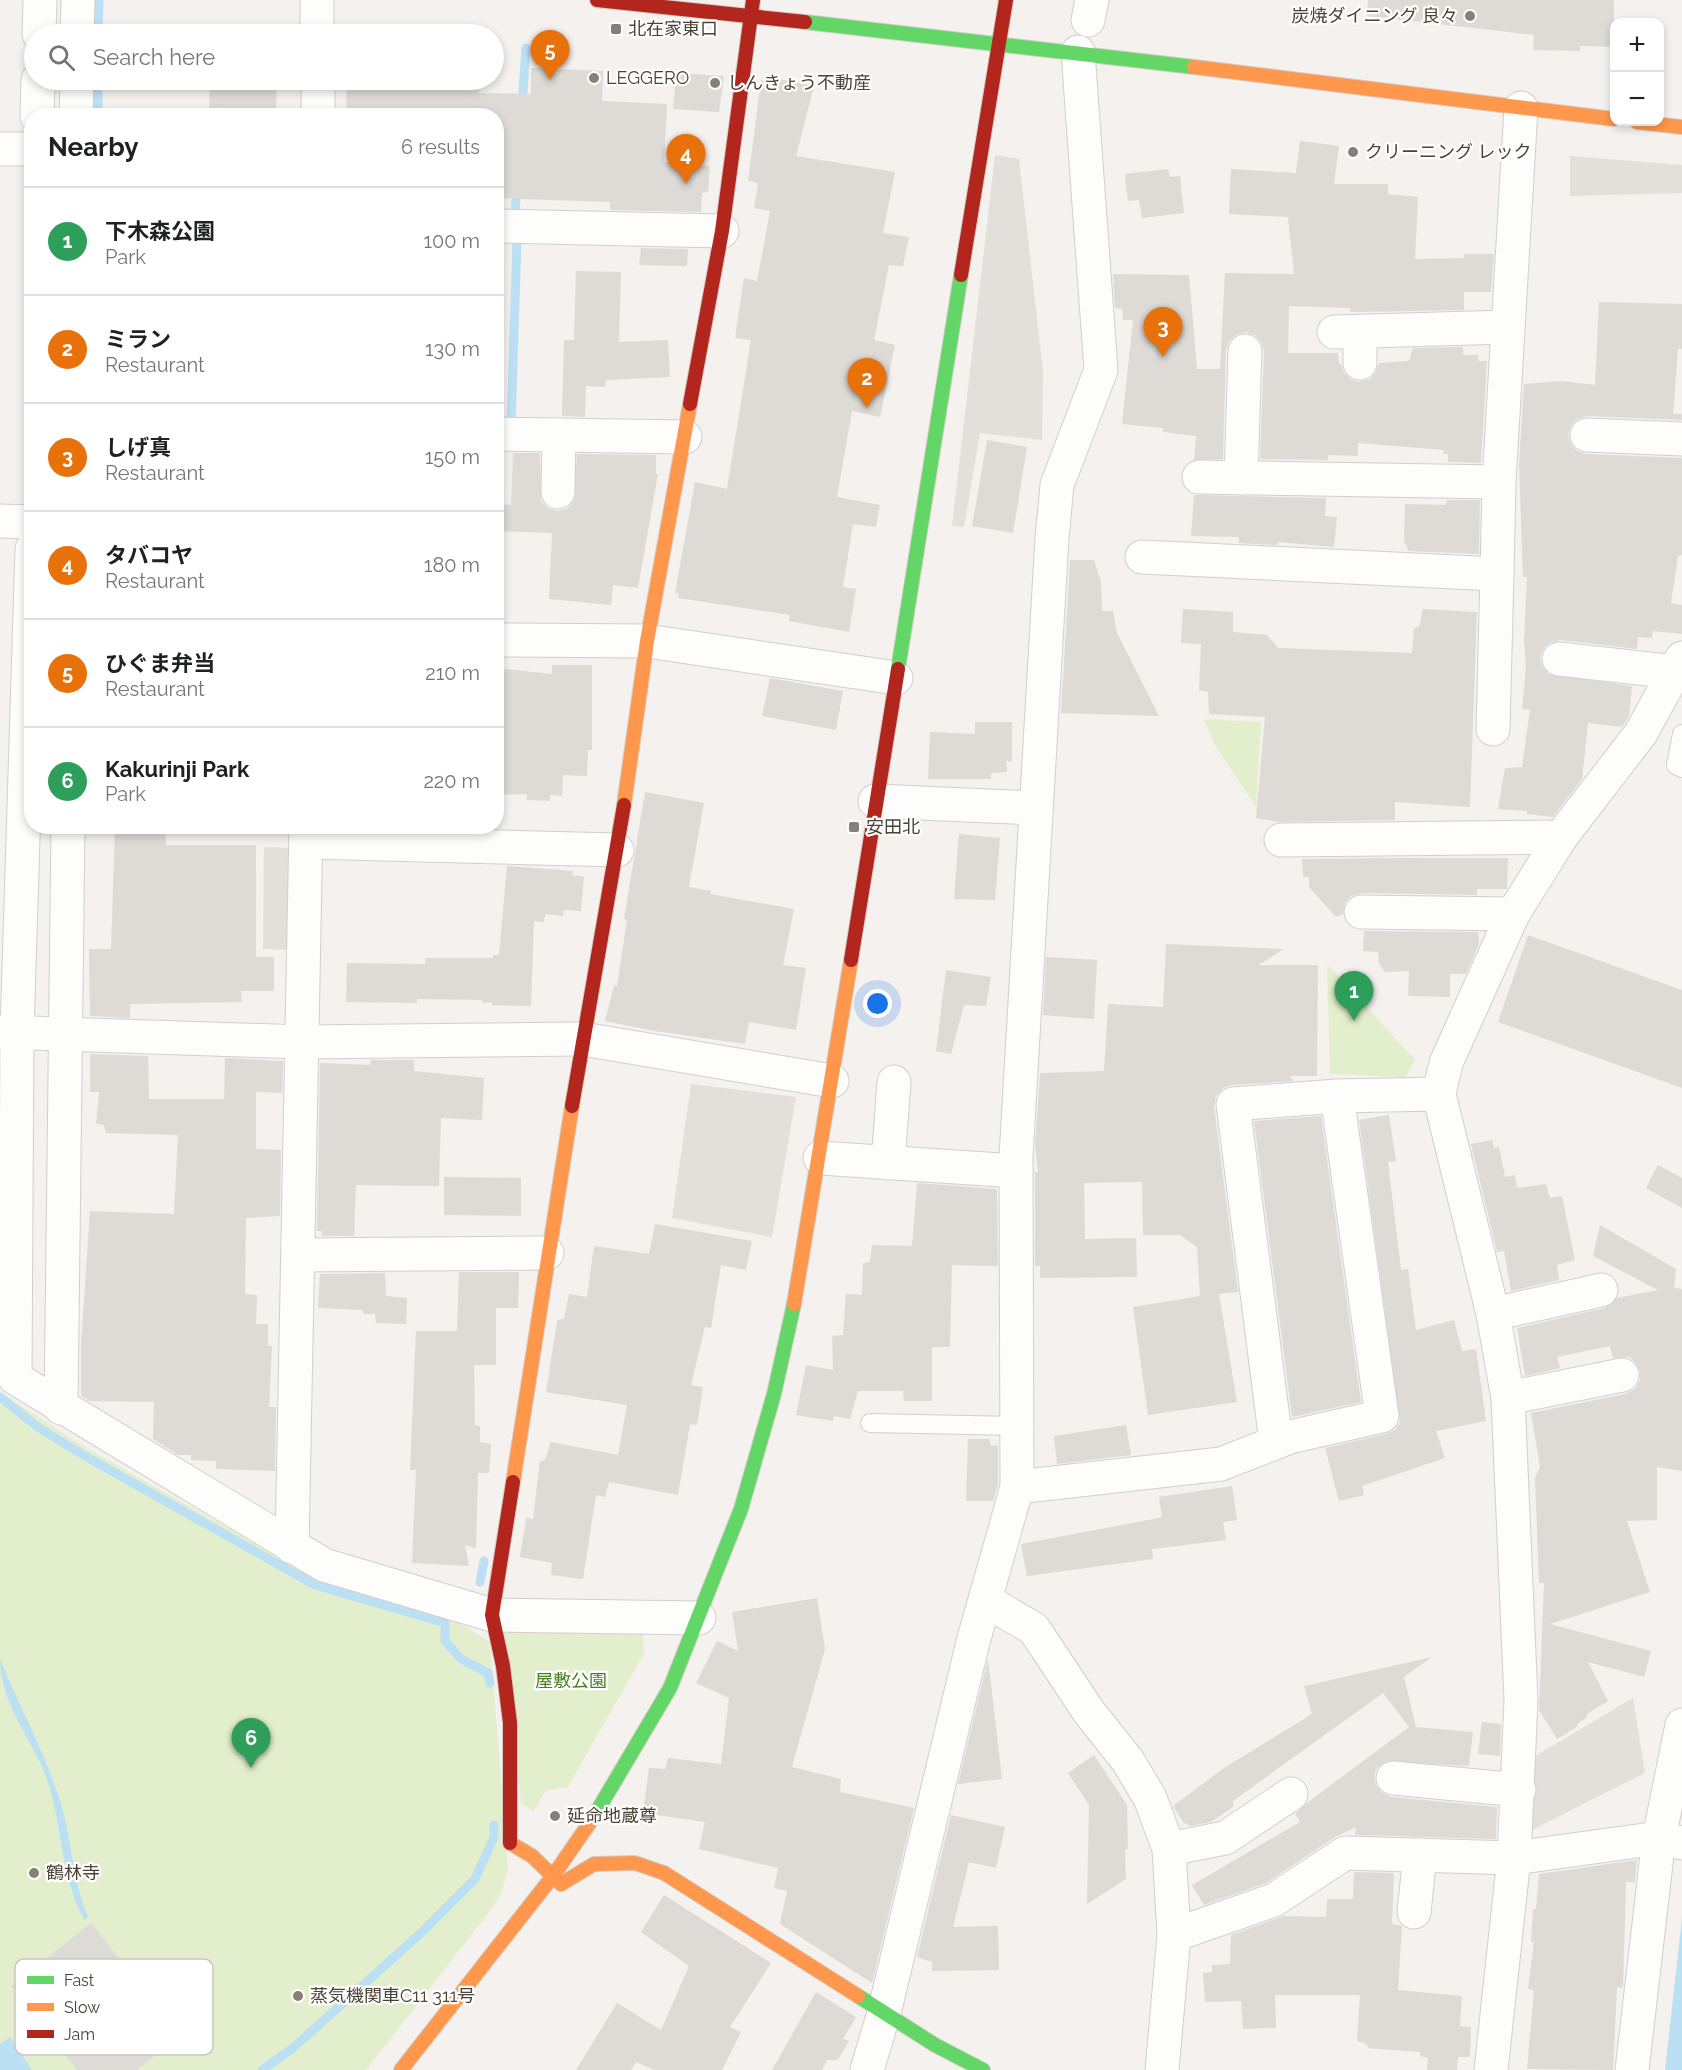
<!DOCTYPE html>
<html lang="en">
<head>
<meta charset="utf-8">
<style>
  body { margin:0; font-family:Raleway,"Noto Sans JP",sans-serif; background:#f6f6f6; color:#202124 }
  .controls { position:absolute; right:18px; top:18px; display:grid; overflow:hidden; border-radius:12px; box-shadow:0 3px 9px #0003 }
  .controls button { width:54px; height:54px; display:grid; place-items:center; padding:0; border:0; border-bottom:2px solid #e0e0e0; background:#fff; color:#202124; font:30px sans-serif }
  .you { position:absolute; left:878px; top:1004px; width:21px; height:21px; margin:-15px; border:4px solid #fff; border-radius:50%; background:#1a73e8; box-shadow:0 0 0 9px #1a73e833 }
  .badge { display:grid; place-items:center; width:39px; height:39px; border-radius:50%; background:#878077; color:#fff; font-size:20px; font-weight:700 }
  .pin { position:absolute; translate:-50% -50px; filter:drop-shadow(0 2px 3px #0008) }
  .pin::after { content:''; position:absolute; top:32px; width:21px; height:18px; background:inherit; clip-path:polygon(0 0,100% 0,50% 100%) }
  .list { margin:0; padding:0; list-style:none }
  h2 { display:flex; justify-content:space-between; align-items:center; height:78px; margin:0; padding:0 24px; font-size:26px }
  h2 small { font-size:20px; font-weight:400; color:#757577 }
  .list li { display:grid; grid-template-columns:39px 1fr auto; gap:18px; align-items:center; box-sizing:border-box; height:108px; padding:0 24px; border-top:2px solid #e0e0e0 }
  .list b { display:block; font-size:22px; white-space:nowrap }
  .list p { margin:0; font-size:20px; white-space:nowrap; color:#757577 }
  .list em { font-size:20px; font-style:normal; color:#757577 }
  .icon { flex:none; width:33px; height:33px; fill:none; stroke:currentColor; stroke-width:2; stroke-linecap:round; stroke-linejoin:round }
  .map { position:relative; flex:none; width:1682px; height:2070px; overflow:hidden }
  .search { position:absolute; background:#fff; box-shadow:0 3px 9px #0003; left:24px; top:24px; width:480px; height:66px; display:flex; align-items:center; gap:15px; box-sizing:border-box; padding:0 21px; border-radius:33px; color:#757577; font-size:22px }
  .panel { position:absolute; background:#fff; box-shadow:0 3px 9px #0003; left:24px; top:108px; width:480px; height:726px; border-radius:24px }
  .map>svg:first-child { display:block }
</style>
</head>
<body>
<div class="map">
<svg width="1682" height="2070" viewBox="0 0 1682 2070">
  <rect width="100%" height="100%" fill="#f4f1ee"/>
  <g fill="#e3efcc">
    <polygon points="1204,719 1261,722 1256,807 1215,745"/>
    <polygon points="1327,964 1415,1060 1406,1077 1330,1074"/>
    <polygon points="0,1392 83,1446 316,1578 451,1618 490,1642 508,1869 501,1893 493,1907 366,2070 0,2070"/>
    <polygon points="503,1626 643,1632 644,1653 568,1787 546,1790 534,1811 521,1804"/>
  </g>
  <g fill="#e3e0dc">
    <polygon points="995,155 1019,159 1043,371 1042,440 980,433 964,527 952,526"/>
    <polygon points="1570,156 1682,165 1682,193 1570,196"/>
    <polygon points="264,847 291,848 291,950 263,949"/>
    <polygon points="691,1084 796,1097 772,1237 672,1218"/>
    <polygon points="1633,1698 1645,1773 1526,1833 1532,1758"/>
  </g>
  <g fill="#bbe0f4">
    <path d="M0 1659C18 1704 43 1748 58 1795 73 1836 70 1874 88 1916L85 1920C59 1879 63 1816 43 1769 27 1733 0 1699 0 1659Z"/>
    <polygon points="1682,1918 1682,2070 1665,2070"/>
    <polygon points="10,2037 32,2070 0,2070 0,2044"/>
  </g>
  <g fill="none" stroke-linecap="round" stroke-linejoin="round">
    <g stroke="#bbe0f4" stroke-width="9">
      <polyline points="98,34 99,1"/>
      <polyline points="522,106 526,48"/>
      <polyline points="98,116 98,80"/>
      <polyline points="515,211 517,188"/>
      <polyline points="511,423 517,241"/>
      <polyline points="0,1397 39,1428 85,1456 315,1585 445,1623 445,1641 461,1659 488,1673 490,1683"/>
      <polyline points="480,1582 484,1561"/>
      <polyline points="262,2070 293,2048 422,1932 475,1879 494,1837 494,1825"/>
    </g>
  </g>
  <g fill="#dedad6">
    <polygon points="1368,0 1614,0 1614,47 1580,46 1580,51 1533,50 1534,35 1367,16"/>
    <polygon points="531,68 603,71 602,101 667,104 664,162 710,166 708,192 702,193 701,212 610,210 610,202 496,198 496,116 346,114 347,80 480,80 479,93 531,94"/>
    <polygon points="676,73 724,76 719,112 673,109"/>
    <polygon points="779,79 814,86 796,156 895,172 883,233 909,237 903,266 889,265 874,340 895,345 880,417 852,411 837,497 880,505 876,527 853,524 843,587 856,589 849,632 789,621 790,615 678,598 679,594 675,593 695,482 727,489 751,340 735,338 744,278 757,281 770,211 754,208 758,183 748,181 761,80 777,83"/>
    <polygon points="210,80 277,80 276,116 209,116"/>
    <polygon points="1300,141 1339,146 1334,184 1388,184 1388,194 1418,197 1415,259 1464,258 1464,254 1494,254 1491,292 1464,292 1464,310 1361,312 1350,312 1350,308 1289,306 1288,353 1338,353 1339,364 1341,364 1344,373 1351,379 1359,382 1370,379 1376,372 1379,363 1409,361 1413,348 1463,347 1463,355 1478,355 1478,361 1487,361 1481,463 1448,462 1448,454 1443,454 1444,450 1358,443 1358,456 1328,455 1328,460 1260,459 1264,351 1262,343 1255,335 1246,332 1236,335 1229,341 1226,350 1223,459 1194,460 1196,436 1163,432 1163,428 1122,424 1133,320 1123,320 1122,309 1115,308 1113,274 1189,275 1197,369 1220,369 1225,273 1294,274 1288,217 1229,214 1231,169 1296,173"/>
    <polygon points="1168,169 1170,177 1180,176 1184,213 1142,218 1139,200 1128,201 1125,174"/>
    <polygon points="641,248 688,249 687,266 639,265"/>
    <polygon points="576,271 621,272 619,342 668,340 670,377 606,380 605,387 586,386 585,417 562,416 564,340 574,340"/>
    <polygon points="1599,302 1682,304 1682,349 1678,349 1673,414 1682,414 1682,420 1587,416 1578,419 1572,424 1568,435 1571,444 1577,451 1586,454 1682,458 1682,555 1678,556 1671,603 1682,605 1682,634 1653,631 1652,638 1638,637 1637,649 1561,640 1551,642 1544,648 1540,657 1542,666 1548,674 1632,686 1629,716 1622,727 1588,723 1582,779 1553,817 1527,814 1527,811 1498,809 1505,768 1522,767 1530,710 1522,709 1526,667 1524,641 1527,577 1523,577 1519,464 1524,384 1561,381 1595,385"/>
    <polygon points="987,440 1027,447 1013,533 972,526"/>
    <polygon points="513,453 540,453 541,501 548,508 557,511 567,509 574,501 577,454 656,455 656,474 658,474 638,588 613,585 611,605 549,599 552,533 496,531 496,504 511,505"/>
    <polygon points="1194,495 1326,498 1325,516 1337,517 1334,547 1278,542 1278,545 1239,543 1239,537 1191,536"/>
    <polygon points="1447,500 1480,500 1479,554 1409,551 1404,541 1405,504 1446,505"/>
    <polygon points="1070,560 1094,560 1101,582 1102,611 1113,611 1117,633 1159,716 1061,713"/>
    <polygon points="1183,609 1233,612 1233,632 1267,635 1278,648 1412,653 1414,628 1419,627 1423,609 1477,612 1470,807 1395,802 1395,820 1279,822 1256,818 1265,717 1209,714 1208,692 1199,690 1201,644 1181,643"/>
    <polygon points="552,665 592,665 592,750 588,750 587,776 563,775 562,796 550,795 550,801 527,800 527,794 496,795 496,673 504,673 505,669 552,674"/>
    <polygon points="770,678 843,691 836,730 762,716"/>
    <polygon points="975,722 1012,722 1012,762 1006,761 1007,772 991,773 991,779 928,779 930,732 975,734"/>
    <polygon points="645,792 704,803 689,887 711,891 710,894 794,909 783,965 806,968 796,1030 749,1022 745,1044 655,1031 605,1021 614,985 617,986 627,920 624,919"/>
    <polygon points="115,826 165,826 166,845 256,845 256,957 274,957 274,991 241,991 242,1002 130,1004 130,1018 90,1016 89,949 111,949"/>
    <polygon points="959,834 1000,838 995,900 954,899"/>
    <polygon points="1394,858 1508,858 1507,889 1477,889 1477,895 1361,893 1351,896 1345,902 1343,914 1336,917 1309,887 1309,877 1303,877 1302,859"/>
    <polygon points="507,866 573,871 572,875 584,877 581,911 564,910 563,916 545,914 544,922 534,921 531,1006 492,1005 492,1002 483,1003 482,1000 417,999 417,1003 346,1002 347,963 425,964 426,958 493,958 493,955 499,955"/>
    <polygon points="1364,931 1478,932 1479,944 1466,974 1450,974 1450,997 1408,996 1409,971 1385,972 1379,964 1378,952 1363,951"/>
    <polygon points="1528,935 1682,990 1682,1088 1498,1022"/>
    <polygon points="1166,944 1284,949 1258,965 1318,965 1317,1076 1289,1076 1294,1081 1232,1085 1223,1088 1216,1096 1214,1106 1238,1292 1219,1294 1237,1402 1148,1415 1133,1307 1200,1296 1197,1247 1180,1235 1143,1235 1142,1182 1084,1183 1085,1239 1136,1238 1137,1277 1040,1278 1040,1266 1035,1266 1035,1172 1038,1172 1035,1146 1040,1073 1104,1071 1108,1004 1163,1007"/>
    <polygon points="1046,957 1097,960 1094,1019 1043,1015"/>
    <polygon points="946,970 991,977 986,1006 964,1005 951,1054 936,1051"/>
    <polygon points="90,1054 148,1056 149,1099 224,1099 225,1058 283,1061 282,1093 256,1092 256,1149 281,1150 280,1216 246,1218 245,1294 257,1295 256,1324 268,1324 268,1346 272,1346 269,1407 276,1407 275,1471 216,1469 216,1461 191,1460 191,1455 178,1455 153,1439 154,1402 90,1401 81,1396 81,1344 90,1211 174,1214 178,1135 106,1133 104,1125 96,1124 99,1092 90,1092"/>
    <polygon points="371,1060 414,1060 414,1071 484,1078 482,1120 441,1118 439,1186 356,1185 354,1236 322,1236 322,1231 317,1231 320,1063 370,1065"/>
    <polygon points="1389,1115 1396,1161 1388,1162 1401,1270 1408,1269 1416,1330 1454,1320 1462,1351 1476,1349 1486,1421 1436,1431 1445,1458 1362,1486 1364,1495 1339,1501 1325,1448 1386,1434 1395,1430 1400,1422 1359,1120"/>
    <polygon points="1321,1116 1361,1402 1292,1417 1254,1121"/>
    <polygon points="1492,1140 1494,1148 1499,1147 1505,1177 1515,1175 1517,1188 1546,1184 1550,1198 1562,1196 1575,1260 1557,1265 1559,1280 1511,1291 1504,1251 1497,1252 1471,1144"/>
    <polygon points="1658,1165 1682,1178 1682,1208 1646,1188"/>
    <polygon points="444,1177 521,1178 521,1216 444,1215"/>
    <polygon points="917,1183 997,1189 998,1266 952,1265 950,1347 932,1347 932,1401 904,1401 903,1391 858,1391 850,1419 834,1416 833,1421 796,1415 806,1365 833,1370 832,1336 843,1335 846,1294 862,1295 863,1263 870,1262 872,1245 912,1246"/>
    <polygon points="655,1224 752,1241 746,1270 721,1265 711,1328 705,1327 691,1385 703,1387 697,1425 690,1424 678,1495 609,1482 605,1497 596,1495 583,1579 551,1575 552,1563 520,1557 526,1518 533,1519 540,1461 545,1460 551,1442 618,1455 627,1405 546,1392 557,1321 564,1318 569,1294 587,1297 594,1246 649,1254"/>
    <polygon points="1600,1225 1676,1269 1674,1288 1682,1289 1682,1471 1657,1467 1657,1520 1627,1521 1650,1592 1550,1624 1651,1651 1644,1677 1588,1662 1608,1701 1587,1714 1587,1717 1577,1724 1577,1727 1557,1739 1539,1710 1544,1583 1539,1583 1535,1478 1540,1467 1531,1413 1625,1394 1635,1389 1640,1380 1640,1372 1636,1363 1629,1357 1613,1358 1610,1346 1557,1357 1560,1368 1525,1376 1517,1328 1605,1308 1617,1298 1658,1290 1593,1256"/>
    <polygon points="459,1272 519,1272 518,1308 496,1308 496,1365 474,1365 475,1425 480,1426 480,1442 491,1444 489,1473 478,1473 476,1548 465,1545 469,1566 412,1563 416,1470 410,1470 416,1331 457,1331"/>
    <polygon points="385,1273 386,1296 407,1298 406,1324 376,1323 375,1314 364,1314 362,1310 318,1308 320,1274"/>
    <polygon points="1126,1425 1131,1455 1057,1464 1054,1436"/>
    <polygon points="968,1439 989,1439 991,1446 998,1445 998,1485 993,1501 966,1501"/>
    <polygon points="1232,1486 1237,1520 1223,1522 1226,1540 1152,1549 1153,1559 1027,1576 1021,1544 1159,1518 1162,1516 1159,1497"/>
    <polygon points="817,1598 825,1649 792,1767 841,1779 840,1792 914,1808 872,1983 780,1924 787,1891 774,1888 778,1868 699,1849 705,1822 643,1813 649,1768 665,1769 668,1758 721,1764 729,1698 696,1683 717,1641 738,1651 732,1612"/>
    <polygon points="1432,1657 1404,1677 1416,1727 1473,1732 1469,1766 1386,1761 1377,1768 1374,1776 1376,1785 1382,1793 1391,1797 1497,1807 1496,1839 1355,1835 1356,1827 1335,1837 1266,1883 1204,1905 1192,1885 1300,1822 1295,1814 1308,1802 1409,1727 1383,1693 1233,1801 1233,1807 1211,1822 1190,1826 1183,1822 1173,1806 1224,1768 1312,1714 1304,1686"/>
    <polygon points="988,1659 1002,1779 958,1784"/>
    <polygon points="1482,1722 1501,1724 1500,1756 1478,1754"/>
    <polygon points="1094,1755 1127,1805 1128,1849 1125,1849 1126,1879 1087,1904 1089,1805 1068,1773"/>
    <polygon points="951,1815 1005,1827 996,1868 969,1862 953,1927 998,1926 999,1970 932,1971 932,1962 917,1957"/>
    <polygon points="1637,1860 1635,1882 1626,1882 1623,1988 1617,1987 1613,2070 1527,2069 1534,1990 1528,1989 1534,1942 1531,1942 1533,1909 1536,1909 1539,1874"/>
    <polygon points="1354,1872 1394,1873 1392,1924 1402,1926 1398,1990 1462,1996 1460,2026 1471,2027 1470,2057 1458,2057 1457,2070 1427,2070 1428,2058 1420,2056 1420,2052 1368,2048 1367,2044 1357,2041 1360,1995 1275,1995 1276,2028 1243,2029 1241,2001 1205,2002 1203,1973 1212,1972 1212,1965 1230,1964 1231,1935 1284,1916 1326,1917 1327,1899 1353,1899"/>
    <polygon points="664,1895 771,1963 730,2027 741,2032 722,2070 654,2070 636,2062 631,2070 576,2070 617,2003 661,2030 689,1966 641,1932"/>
    <polygon points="91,1923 180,2036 137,2070 77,2070 11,1986"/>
    <polygon points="816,1992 856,2017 843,2039 849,2041 838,2060 827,2060 822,2070 772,2070"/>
  </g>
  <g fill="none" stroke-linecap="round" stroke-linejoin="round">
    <g stroke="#d2cfcb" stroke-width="20">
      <g id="lane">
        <polyline points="1682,734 1676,765 1682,768"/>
        <polyline points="870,1423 1017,1426"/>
      </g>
    </g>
    <g stroke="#d2cfcb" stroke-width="35">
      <g id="street">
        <polyline points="317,0 317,34"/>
        <polyline points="1088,20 1092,0"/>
        <polyline points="39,34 40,0"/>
        <polyline points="77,34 78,0"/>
        <polyline points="318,80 318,116"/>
        <polyline points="37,116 38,80"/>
        <polyline points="76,116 77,80"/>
        <polyline points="0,149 32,149"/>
        <polyline points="496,226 722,231"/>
        <polyline points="1334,332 1508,327"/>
        <polyline points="1360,363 1360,332"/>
        <polyline points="496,434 685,437"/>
        <polyline points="1587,435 1682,439"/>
        <polyline points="1199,477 1499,482"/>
        <polyline points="1241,478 1245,351"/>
        <polyline points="558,492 559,435"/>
        <polyline points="0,521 32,522"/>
        <polyline points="32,549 17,1032 15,1378 324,1565 492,1615 699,1618"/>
        <polyline points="1142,557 1497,574 1499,482 1521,108"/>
        <polyline points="496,640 647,641 896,678"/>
        <polyline points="1559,659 1675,672"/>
        <polyline points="1493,729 1497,574"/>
        <polyline points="875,801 1036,808"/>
        <polyline points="1281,840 1561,837"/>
        <polyline points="306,842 617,850"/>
        <polyline points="1361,912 1513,914"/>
        <polyline points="0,1032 303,1042 580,1039"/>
        <polyline points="583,1039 832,1081"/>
        <polyline points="820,1158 1016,1171"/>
        <polyline points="888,1163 894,1082"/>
        <polyline points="298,1255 547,1253"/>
        <polyline points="1493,1314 1601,1290"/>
        <polyline points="1508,1398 1622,1375"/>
        <polyline points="61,1408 68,826"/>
        <polyline points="1276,1442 1233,1104 1337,1096"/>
        <polyline points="1017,1487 1221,1464 1290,1437 1382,1416 1337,1096 1439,1094"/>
        <polyline points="292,1547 306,826"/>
        <polyline points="985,1600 1034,1629 1089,1712 1128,1761 1150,1798 1169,1849 1174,1935 1162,2070"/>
        <polyline points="1393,1778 1519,1790"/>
        <polyline points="1169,1849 1225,1838 1291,1794"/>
        <polyline points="1414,1912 1420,1855"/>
        <polyline points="1174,1935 1274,1900 1345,1853 1514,1858 1659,1838 1682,1843"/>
        <polyline points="867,2070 884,2013 973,1642 1017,1487 1016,1157 1052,538 1057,485 1101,370 1078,52"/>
        <polyline points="1491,2070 1514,1858 1521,1700 1508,1398 1493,1314 1439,1094 1446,1063 1513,914 1561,837 1641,733 1682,658"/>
        <polyline points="1632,2070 1659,1838 1682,1725"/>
      </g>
    </g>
    <g stroke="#d4cec4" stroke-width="16">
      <g id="fast">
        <polyline points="805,22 1194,67"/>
        <polyline points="898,669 961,275"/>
        <polyline points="593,1818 670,1688 741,1509 774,1394 794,1304"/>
        <polyline points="858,1996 935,2045 983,2070"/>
      </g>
    </g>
    <g stroke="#d4cec4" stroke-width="16">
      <g id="slow">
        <polyline points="1194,67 1614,119"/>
        <polyline points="1637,122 1682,127"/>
        <polyline points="624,805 647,641 690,404"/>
        <polyline points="794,1304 851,960"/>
        <polyline points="513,1482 572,1106"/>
        <polyline points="510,1843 532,1856 561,1884 594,1864 635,1863 664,1873 858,1996"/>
        <polyline points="401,2070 553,1876 593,1818"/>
      </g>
    </g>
    <g stroke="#d4cec4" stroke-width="16">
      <g id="jam">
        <polyline points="597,0 805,22"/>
        <polyline points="961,275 1006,0"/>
        <polyline points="690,404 722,231 753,0"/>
        <polyline points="851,960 898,669"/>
        <polyline points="572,1106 624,805"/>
        <polyline points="510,1843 510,1723 503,1666 492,1615 513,1482"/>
      </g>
    </g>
    <use href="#lane" stroke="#fdfdfc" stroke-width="18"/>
    <use href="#street" stroke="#fdfdfc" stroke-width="33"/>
    <use href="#fast" stroke="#63d668" stroke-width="14"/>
    <use href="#slow" stroke="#ff974d" stroke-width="14"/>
    <use href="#jam" stroke="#b3261e" stroke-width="14"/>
  </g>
  <g fill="#878077" stroke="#fff" stroke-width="2">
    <circle cx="1470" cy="16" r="6"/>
    <rect x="610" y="23" width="12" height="12" rx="3"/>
    <circle cx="594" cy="78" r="6"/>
    <circle cx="715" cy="83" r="6"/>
    <circle cx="1353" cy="152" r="6"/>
    <rect x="848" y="821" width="12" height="12" rx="3"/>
    <circle cx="555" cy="1816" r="6"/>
    <circle cx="34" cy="1873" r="6"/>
    <circle cx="298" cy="1996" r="6"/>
  </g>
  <g text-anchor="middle" stroke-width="4.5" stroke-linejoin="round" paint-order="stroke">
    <g font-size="18" fill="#4c4337" stroke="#fff" text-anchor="start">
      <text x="1458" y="22" text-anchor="end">炭焼ダイニング 良々</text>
      <text x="628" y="35">北在家東口</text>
      <text x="606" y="84">LEGGERO</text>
      <text x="727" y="89">しんきょう不動産</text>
      <text x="1365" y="158">クリーニング レック</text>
      <text x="866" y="833">安田北</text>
      <text x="567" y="1822">延命地蔵尊</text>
      <text x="46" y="1879">鶴林寺</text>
      <text x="310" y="2002">蒸気機関車C11 311号</text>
    </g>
    <g font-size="18" fill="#4a7f23" stroke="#fff">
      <text x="571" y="1687">屋敷公園</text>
    </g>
  </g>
  <rect x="15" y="1959" width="198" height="96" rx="9" fill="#fff" stroke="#c9c7c3" stroke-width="1.5"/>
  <rect x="27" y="1976" width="27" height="8" fill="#63d668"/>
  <rect x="27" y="2003" width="27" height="8" fill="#ff974d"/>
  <rect x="27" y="2030" width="27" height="8" fill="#b3261e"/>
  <g font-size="16" fill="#4c4337">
    <text x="64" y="1986">Fast</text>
    <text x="64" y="2013">Slow</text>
    <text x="64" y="2040">Jam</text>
  </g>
</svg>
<div class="controls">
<button>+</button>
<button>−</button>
</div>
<div class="you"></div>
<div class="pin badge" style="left:1354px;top:1021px;background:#2e9e5b">1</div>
<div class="pin badge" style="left:867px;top:408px;background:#e8710a">2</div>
<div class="pin badge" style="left:1163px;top:357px;background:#e8710a">3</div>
<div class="pin badge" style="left:686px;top:184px;background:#e8710a">4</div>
<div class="pin badge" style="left:550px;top:80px;background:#e8710a">5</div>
<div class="pin badge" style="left:251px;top:1768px;background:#2e9e5b">6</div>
<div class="search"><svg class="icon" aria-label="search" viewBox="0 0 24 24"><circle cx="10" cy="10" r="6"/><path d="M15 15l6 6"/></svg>Search here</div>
<section class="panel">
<h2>Nearby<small>6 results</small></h2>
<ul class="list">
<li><span class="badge" style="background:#2e9e5b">1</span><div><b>下木森公園</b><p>Park</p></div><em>100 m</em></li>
<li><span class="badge" style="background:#e8710a">2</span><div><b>ミラン</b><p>Restaurant</p></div><em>130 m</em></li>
<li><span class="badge" style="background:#e8710a">3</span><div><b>しげ真</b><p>Restaurant</p></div><em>150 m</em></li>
<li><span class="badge" style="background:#e8710a">4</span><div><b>タバコヤ</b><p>Restaurant</p></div><em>180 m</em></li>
<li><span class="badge" style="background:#e8710a">5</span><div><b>ひぐま弁当</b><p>Restaurant</p></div><em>210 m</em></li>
<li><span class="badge" style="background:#2e9e5b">6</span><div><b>Kakurinji Park</b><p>Park</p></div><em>220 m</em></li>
</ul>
</section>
</div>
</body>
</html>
